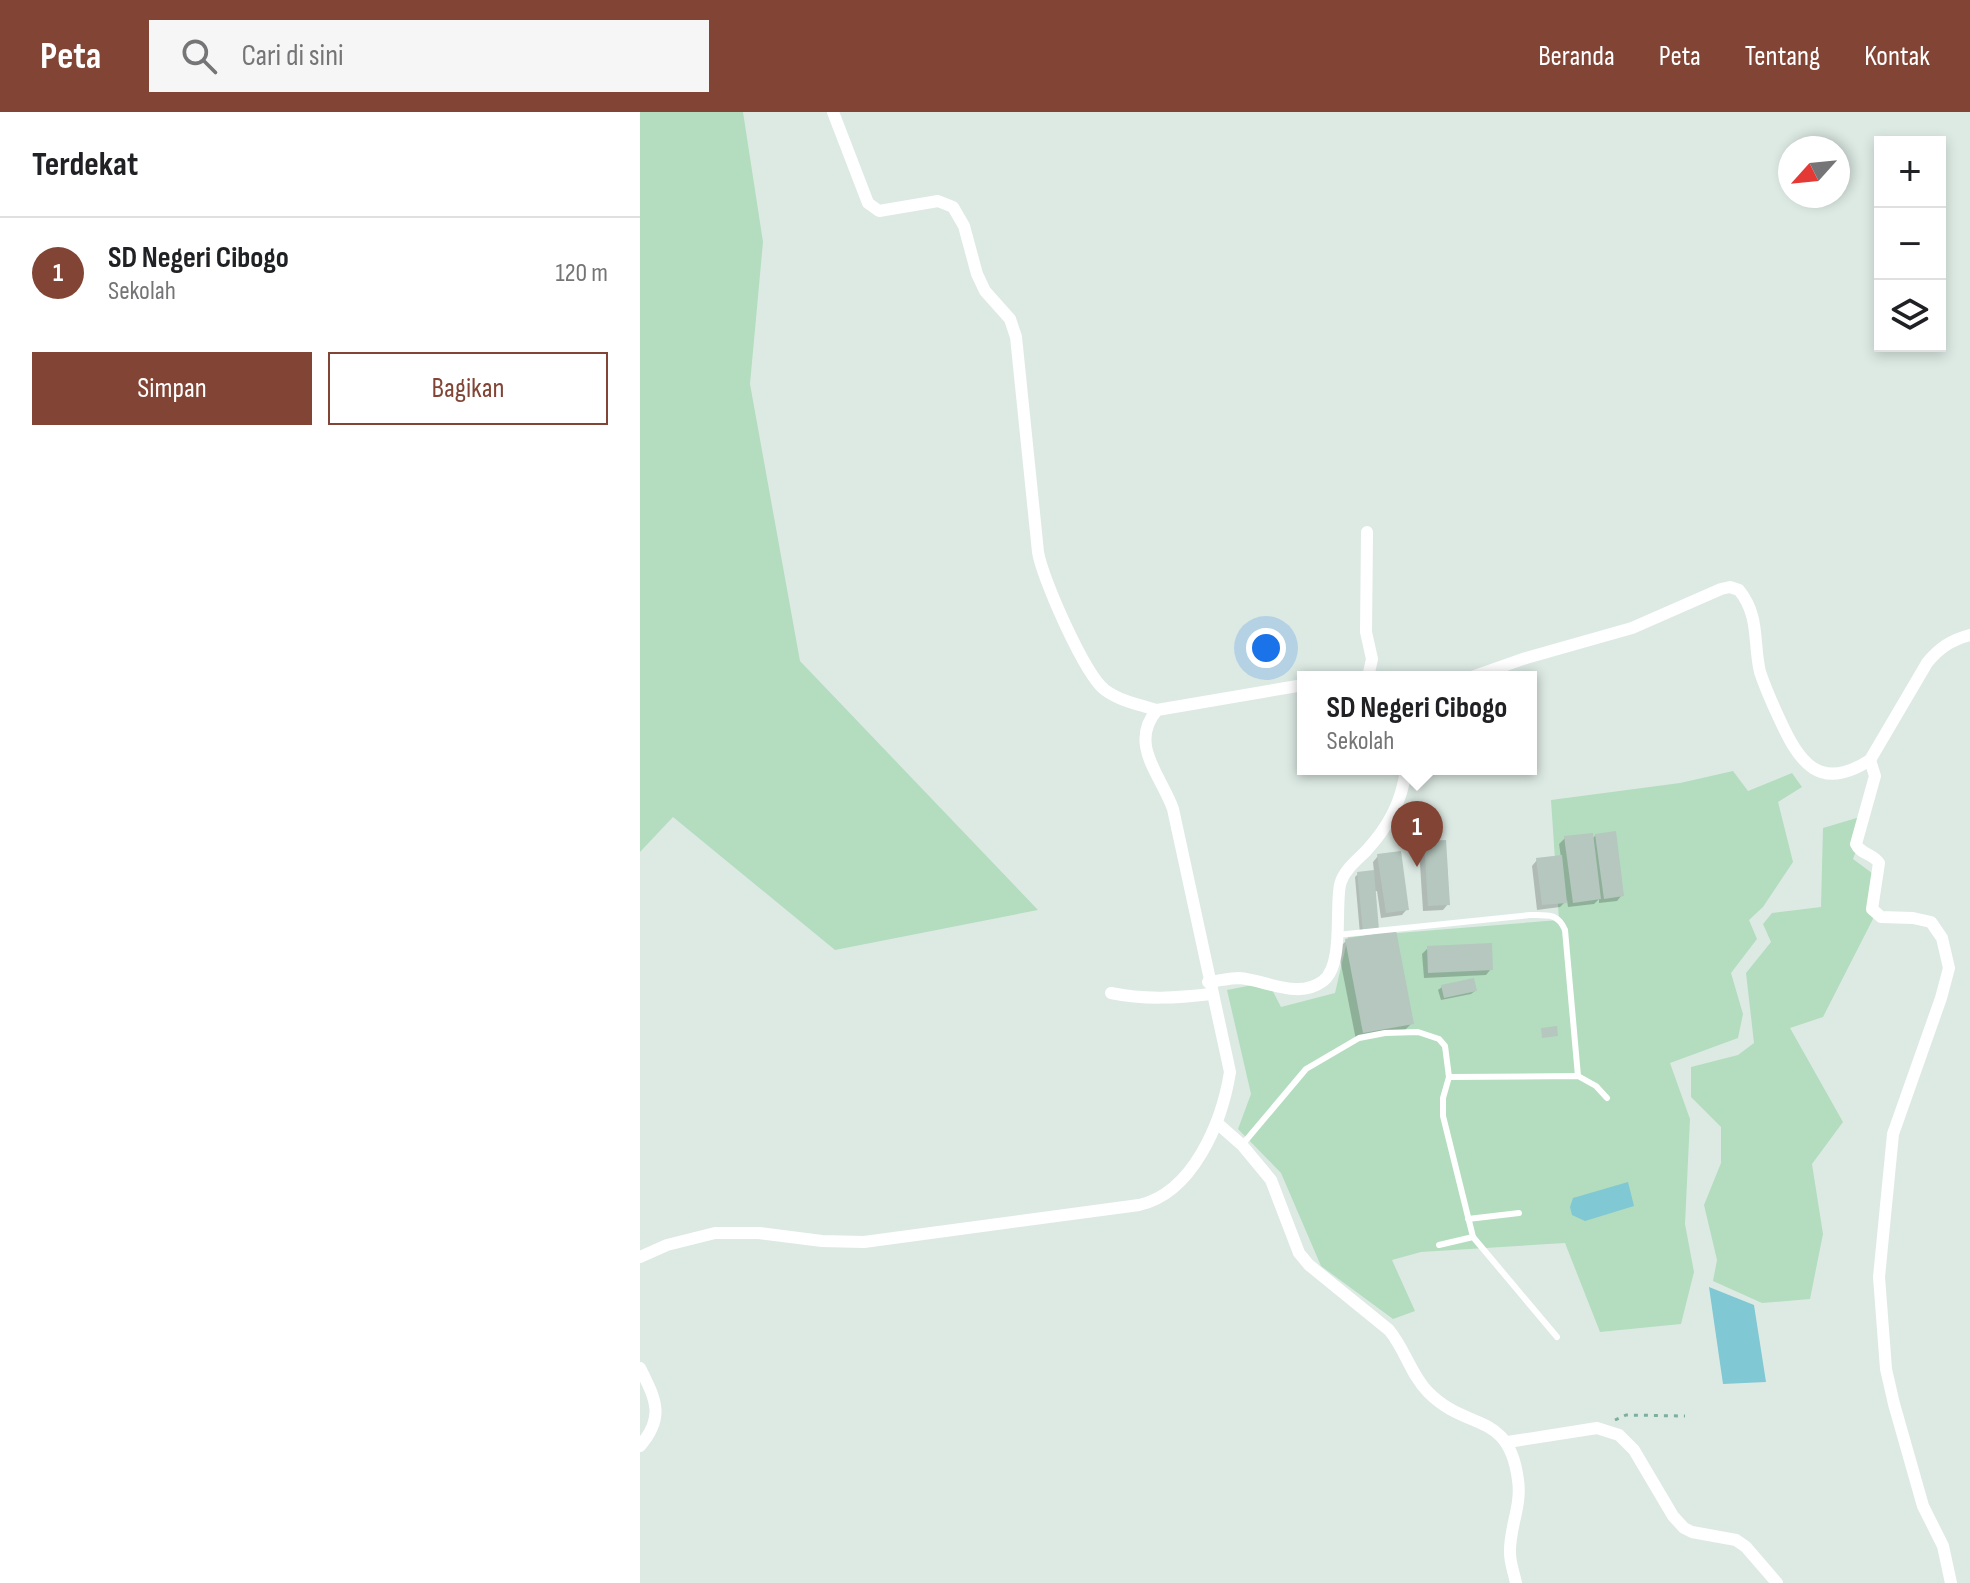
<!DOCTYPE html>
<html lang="id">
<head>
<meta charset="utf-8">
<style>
  body { margin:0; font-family:"Sofia Sans Condensed",sans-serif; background:#f6f6f6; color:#202124 }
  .controls { position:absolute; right:24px; top:24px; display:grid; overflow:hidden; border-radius:0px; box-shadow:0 4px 12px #0003 }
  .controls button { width:72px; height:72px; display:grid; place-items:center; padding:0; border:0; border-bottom:2px solid #e0e0e0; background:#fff; color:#202124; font:40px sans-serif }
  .compass { position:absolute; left:1138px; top:24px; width:72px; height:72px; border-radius:50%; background:#fff; box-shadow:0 4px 12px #0003; rotate:243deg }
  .you { position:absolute; left:626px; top:536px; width:28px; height:28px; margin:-20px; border:6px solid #fff; border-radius:50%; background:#1a73e8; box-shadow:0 0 0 12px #1a73e833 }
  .badge { display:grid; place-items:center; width:52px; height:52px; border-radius:50%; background:#824535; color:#fff; font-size:26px; font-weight:700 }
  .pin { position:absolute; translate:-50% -66px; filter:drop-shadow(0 2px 4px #0008) }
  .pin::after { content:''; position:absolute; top:42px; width:28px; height:24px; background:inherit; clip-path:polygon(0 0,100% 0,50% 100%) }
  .popup { position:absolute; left:657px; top:559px; width:240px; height:104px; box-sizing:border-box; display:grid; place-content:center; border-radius:0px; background:#fff; filter:drop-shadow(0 2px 6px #0005); font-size:26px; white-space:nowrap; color:#757577 }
  .popup b { font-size:30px; color:#202124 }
  .popup::after { content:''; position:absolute; left:50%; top:100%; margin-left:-16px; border:16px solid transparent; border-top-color:#fff }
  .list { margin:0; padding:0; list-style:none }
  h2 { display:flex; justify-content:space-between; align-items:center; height:104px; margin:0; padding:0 32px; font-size:34px }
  h2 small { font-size:26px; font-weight:400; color:#757577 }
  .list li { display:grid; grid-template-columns:52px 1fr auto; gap:24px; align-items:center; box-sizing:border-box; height:112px; padding:0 32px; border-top:2px solid #e0e0e0 }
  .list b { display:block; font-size:30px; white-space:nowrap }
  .list p { margin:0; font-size:26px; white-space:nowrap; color:#757577 }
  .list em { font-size:26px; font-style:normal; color:#757577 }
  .actions { display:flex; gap:16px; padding:24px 32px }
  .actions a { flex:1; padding:18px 0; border:2px solid #824535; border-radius:0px; text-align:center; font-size:28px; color:#824535 }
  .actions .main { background:#824535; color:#fff }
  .icon { flex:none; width:44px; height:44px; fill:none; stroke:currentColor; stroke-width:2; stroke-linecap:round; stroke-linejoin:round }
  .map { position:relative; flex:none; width:1330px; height:1471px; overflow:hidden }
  header { display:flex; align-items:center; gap:48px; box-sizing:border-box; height:112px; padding:0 40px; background:#824535; color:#fff }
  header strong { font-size:38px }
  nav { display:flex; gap:44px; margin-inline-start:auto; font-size:28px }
  .search { width:560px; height:72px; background:#f6f6f6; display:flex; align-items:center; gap:20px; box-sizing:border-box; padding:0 28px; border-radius:0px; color:#757577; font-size:30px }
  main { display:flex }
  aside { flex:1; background:#fff }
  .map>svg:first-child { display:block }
</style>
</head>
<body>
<header>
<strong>Peta</strong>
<div class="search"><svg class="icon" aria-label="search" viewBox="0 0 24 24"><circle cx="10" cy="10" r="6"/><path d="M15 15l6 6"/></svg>Cari di sini</div>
<nav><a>Beranda</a><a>Peta</a><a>Tentang</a><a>Kontak</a></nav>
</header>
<main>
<aside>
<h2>Terdekat<small></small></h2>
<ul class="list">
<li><span class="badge">1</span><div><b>SD Negeri Cibogo</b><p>Sekolah</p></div><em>120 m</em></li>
</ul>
<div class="actions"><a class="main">Simpan</a><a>Bagikan</a></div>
</aside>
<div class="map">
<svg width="1330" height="1471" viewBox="0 0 1330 1471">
  <rect width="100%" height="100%" fill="#ddeae4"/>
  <g fill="#b3ddbe">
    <polygon points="0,0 103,0 123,130 110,272 160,549 398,798 195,838 33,705 0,740"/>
    <polygon points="1093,659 1108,679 1152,661 1162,675 1138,690 1153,750 1123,795 1109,808 1117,827 1091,861 1103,902 1098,926 1030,951 1050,1007 1045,1112 1054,1160 1041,1212 960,1220 925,1131 781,1140 752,1148 775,1199 753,1207 681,1154 641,1061 598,1017 611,982 587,878 628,870 641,895 695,881 708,825 919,808 911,688 1040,671"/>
    <polygon points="1230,702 1213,747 1240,767 1236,801 1183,905 1150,916 1203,1010 1172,1052 1183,1122 1170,1187 1122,1191 1073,1169 1077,1148 1064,1093 1081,1051 1081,1015 1051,985 1051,955 1098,943 1114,931 1106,861 1131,830 1123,812 1132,801 1181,795 1183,716"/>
  </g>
  <g fill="#80c8d3">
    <polygon points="988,1070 994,1094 945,1109 932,1103 930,1095 933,1086"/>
    <polygon points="1069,1175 1114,1193 1126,1270 1083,1272"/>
  </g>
  <g fill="#0003">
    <polygon points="956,723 982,783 977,789 959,791 959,787 954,792 928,795 927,788 920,795 897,798 892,754 897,748 921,746 919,732 925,726 951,728"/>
    <polygon points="785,731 808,792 803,798 783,799 779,737"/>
    <polygon points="738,744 767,797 762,803 741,806 737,779 733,780 737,818 720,822 715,765 718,762 734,760 733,750"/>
    <polygon points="706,829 772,911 764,919 716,928 698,837"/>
    <polygon points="788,836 851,857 846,863 784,866 782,842"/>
    <polygon points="802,875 835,879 831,882 801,888 798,878"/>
  </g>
  <g fill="#b5c7bf">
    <polygon points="976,719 984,784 964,787 955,722"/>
    <polygon points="953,721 961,787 933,791 924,724"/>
    <polygon points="806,728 810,793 788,794 784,729"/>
    <polygon points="761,739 769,798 746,801 737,742"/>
    <polygon points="922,743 927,791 902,793 896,746"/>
    <polygon points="734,758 739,818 723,820 717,760"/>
    <polygon points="756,818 774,912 723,921 705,827"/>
    <polygon points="852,831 853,858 788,861 787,834"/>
    <polygon points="834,866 837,879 804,886 801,873"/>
    <polygon points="917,914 918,924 902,926 901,916"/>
  </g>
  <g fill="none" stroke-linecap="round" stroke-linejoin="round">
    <polyline stroke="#7baf9e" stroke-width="3" stroke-dasharray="4 6" stroke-linecap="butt" points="975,1308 986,1303 1045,1304"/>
    <g stroke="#fff" stroke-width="6">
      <path d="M697 823 890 803C907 803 918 801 925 818L938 964"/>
      <polyline points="809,965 938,964 956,974 967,986"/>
      <polyline points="602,1033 666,957 719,926 745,921 778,920 799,927 805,934 809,965 803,986 803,1004 833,1125"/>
      <polyline points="828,1107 879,1101"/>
      <polyline points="799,1133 833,1125 917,1225"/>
    </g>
    <g stroke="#fff" stroke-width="12">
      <path d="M193 0 228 91 239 99 298 89 313 95 324 114 337 162 345 179 370 207 376 225 398 440C402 466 445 563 465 578 480 589 499 593 517 598"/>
      <polyline points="727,420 726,520 732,547 728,565"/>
      <path d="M832 565 886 546 992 516 1081 477 1090 475 1099 478C1120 504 1113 530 1120 560 1125 575 1132 591 1139 606 1159 650 1179 681 1230 648L1287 551C1299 536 1311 528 1330 523"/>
      <path d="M1230 648 1235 664 1216 732C1220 742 1234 742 1239 751L1232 797 1241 805 1273 806 1291 810 1302 826 1309 856 1301 886 1253 1022 1239 1165 1246 1257 1254 1292 1283 1394 1303 1434 1311 1471"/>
      <path d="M568 870C578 869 590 866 599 866 626 868 658 888 683 869 704 853 695 797 700 773 703 759 716 749 726 739 748 715 762 690 766 657"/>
      <path d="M471 881C505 888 537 886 571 882"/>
      <path d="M577 1011 602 1033 631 1068 659 1141 669 1153 749 1218C765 1237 771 1263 788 1280 827 1320 869 1298 878 1368 882 1394 869 1416 870 1441 870 1451 874 1461 876 1471"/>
      <path d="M0 1145 27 1133 75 1121H119L182 1129 224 1130 499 1093C553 1081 582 1010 590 960L533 697C521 663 488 632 517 598L663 573"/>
      <path d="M0 1256C16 1288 25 1305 0 1334"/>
      <polyline points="868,1330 957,1316 979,1323 994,1338 1033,1404 1044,1416 1052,1420 1096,1428 1106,1435 1137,1471"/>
    </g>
  </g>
</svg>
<div class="controls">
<button>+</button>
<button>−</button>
<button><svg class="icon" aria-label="layers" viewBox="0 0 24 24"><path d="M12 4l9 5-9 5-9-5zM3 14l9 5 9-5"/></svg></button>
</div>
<svg class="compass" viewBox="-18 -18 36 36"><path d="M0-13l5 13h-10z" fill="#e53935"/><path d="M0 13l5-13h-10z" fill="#757577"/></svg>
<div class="you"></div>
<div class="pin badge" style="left:777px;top:755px">1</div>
<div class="popup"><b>SD Negeri Cibogo</b>Sekolah</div>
</div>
</main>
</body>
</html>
